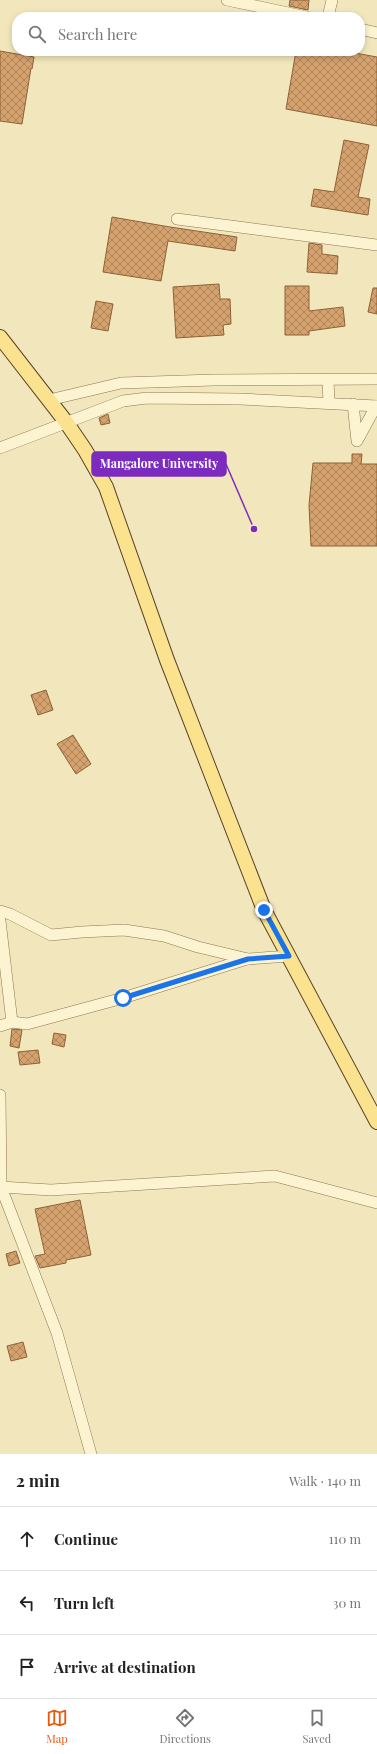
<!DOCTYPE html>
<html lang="en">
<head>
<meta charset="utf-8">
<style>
  body { margin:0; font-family:"Playfair Display",serif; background:#f2f2f2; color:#222 }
  .stop { position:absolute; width:12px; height:12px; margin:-9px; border:3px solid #1a73e8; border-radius:50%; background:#fff }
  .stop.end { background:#1a73e8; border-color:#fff; box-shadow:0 1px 4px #0008 }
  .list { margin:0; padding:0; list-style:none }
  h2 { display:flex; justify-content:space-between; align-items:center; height:52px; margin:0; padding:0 16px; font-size:17px }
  h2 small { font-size:13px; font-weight:400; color:#767676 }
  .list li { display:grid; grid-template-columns:26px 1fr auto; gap:12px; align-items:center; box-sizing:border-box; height:64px; padding:0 16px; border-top:1px solid #e0e0e0 }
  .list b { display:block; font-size:15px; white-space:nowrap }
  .list em { font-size:13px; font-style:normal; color:#767676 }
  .icon { flex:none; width:22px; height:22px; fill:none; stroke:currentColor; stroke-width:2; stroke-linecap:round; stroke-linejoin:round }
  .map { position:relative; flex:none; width:377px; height:1454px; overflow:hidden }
  .search { position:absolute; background:#fff; box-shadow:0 2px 6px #0003; left:12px; right:12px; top:12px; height:44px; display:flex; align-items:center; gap:10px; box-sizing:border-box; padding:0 14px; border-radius:16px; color:#767676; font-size:15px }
  .sheet { height:244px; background:#fff }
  nav { display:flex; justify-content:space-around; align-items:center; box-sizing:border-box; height:56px; border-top:1px solid #e0e0e0; background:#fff; font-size:11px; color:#767676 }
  nav a { display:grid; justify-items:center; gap:2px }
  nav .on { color:#ea580c }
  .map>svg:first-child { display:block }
</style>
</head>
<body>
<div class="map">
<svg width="377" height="1454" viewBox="0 0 377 1454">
  <defs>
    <pattern id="building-cross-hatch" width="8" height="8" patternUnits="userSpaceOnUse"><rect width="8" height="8" fill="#d5a26e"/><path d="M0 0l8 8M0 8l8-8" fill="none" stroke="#ae845a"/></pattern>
  </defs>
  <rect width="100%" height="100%" fill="#f2e7bc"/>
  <g fill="url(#building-cross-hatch)" stroke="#8e6137">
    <polygon points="290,0 309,0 308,10 289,6"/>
    <polygon points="0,51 34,57 32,69 31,68 22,124 0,121"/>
    <polygon points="296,51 344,51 377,57 377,126 286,109"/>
    <polygon points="344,140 369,145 358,197 370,199 368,215 311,206 314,189 334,192"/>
    <polygon points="112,217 170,227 237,237 235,251 168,241 161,281 103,272"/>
    <polygon points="309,243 322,245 322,254 338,256 337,274 307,272"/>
    <polygon points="219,284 220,299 230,299 231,324 223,325 224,335 176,338 173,287"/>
    <polygon points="285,286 309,286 309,311 343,307 345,326 309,331 309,335 285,335"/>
    <polygon points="373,288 377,288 377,314 368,312"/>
    <polygon points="96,301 113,304 108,331 91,328"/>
    <polygon points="108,414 110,423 101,425 99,418"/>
    <polygon points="352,454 362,454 361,464 377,464 377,546 311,546 309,505 313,463 352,463"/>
    <polygon points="46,690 53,710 38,715 31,695"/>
    <polygon points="73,735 91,764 76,774 57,744"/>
    <polygon points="12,1029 22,1030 19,1048 10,1046"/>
    <polygon points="54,1033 66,1035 64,1047 52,1044"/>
    <polygon points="38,1050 40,1063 20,1065 18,1052"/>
    <polygon points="80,1200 91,1255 66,1260 66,1263 40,1268 35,1256 45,1254 35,1209"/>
    <polygon points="16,1251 20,1263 9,1266 6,1254"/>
    <polygon points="23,1342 27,1357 11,1361 7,1346"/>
  </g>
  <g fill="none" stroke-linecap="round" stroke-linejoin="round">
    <g stroke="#8c7654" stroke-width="12">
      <g id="minor">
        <polyline points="227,0 307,17"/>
        <polyline points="328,17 332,0"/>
        <polyline points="360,29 377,33"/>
        <polyline points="177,219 377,245"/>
        <polyline points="328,380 329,403"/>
        <polyline points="49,400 121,383 214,380 377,379"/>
        <polyline points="353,404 357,441 376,406"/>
        <polyline points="0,448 123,401 147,398 240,399 377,406"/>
        <polyline points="0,911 10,914 51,935 82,932 124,930 164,936 198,947 248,959 289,956"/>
        <polyline points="0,921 12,1022"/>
        <polyline points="0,1026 12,1022 27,1024 123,998 247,959"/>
        <polyline points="0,1095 1,1187 57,1333 91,1454"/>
        <polyline points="0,1187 51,1190 275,1176 377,1203"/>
      </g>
    </g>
    <g stroke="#594329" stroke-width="16">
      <polyline id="major" points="0,337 66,422 85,450 106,487 167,660 264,910 377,1122"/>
    </g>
    <use href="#minor" stroke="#fcf3d0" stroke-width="11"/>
    <use href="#major" stroke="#fbe28f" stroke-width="14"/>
  </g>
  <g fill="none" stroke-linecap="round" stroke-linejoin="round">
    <polyline stroke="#1a73e8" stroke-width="5" points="123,998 248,959 289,956 264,910"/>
  </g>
  <path fill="none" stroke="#7b2cbf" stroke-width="1.5" d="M254 529L226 464"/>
  <circle fill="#7b2cbf" stroke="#f9f0cd" stroke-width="1.5" cx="254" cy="529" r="4"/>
  <rect fill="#7b2cbf" stroke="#7b2cbf" stroke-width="1.5" x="92" y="452" width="134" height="24" rx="4"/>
  <g font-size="12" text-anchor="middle" font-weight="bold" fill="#fff">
    <text x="159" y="468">Mangalore University</text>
  </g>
</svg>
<div class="stop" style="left:123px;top:998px"></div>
<div class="stop end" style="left:264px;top:910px"></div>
<div class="search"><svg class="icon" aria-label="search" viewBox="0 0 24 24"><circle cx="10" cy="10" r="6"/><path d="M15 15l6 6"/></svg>Search here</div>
</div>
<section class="sheet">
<h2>2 min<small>Walk · 140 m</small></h2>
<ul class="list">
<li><svg class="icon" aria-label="ahead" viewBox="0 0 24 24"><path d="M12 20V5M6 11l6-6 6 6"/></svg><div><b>Continue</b></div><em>110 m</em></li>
<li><svg class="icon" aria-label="left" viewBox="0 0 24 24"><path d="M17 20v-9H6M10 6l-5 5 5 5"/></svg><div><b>Turn left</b></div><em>30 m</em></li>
<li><svg class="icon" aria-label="arrive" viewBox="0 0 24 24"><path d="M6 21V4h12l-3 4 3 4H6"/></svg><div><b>Arrive at destination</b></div></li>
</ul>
</section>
<nav>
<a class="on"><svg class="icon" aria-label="map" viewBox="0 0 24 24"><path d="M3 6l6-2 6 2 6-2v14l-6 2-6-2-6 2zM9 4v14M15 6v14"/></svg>Map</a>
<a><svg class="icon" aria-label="directions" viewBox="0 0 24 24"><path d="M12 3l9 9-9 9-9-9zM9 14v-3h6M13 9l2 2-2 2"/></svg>Directions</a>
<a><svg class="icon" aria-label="saved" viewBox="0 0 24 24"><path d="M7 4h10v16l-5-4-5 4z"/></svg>Saved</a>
</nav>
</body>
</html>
